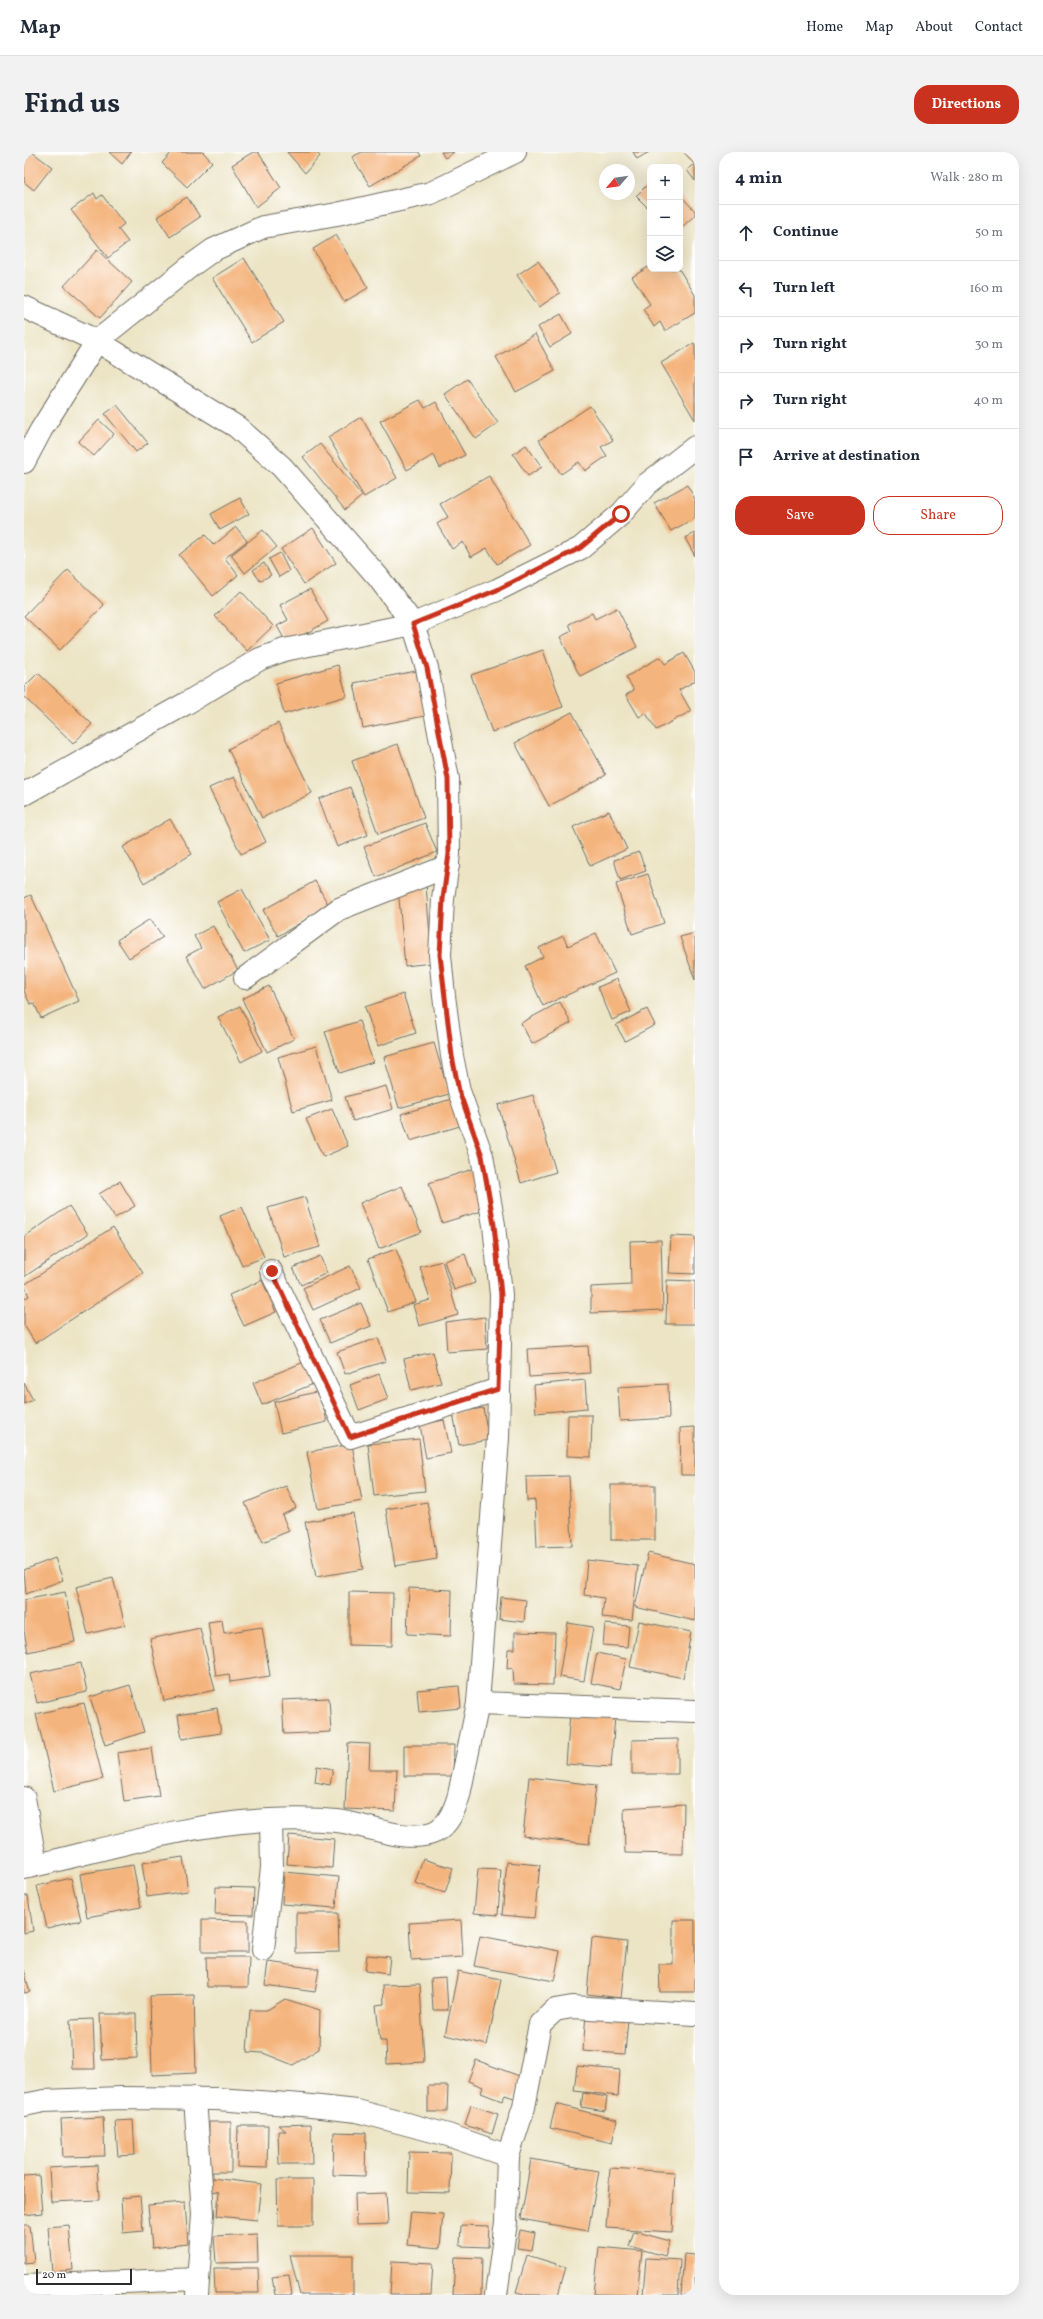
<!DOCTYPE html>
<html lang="en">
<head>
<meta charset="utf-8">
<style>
  body { margin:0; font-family:Vollkorn,serif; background:#f2f2f3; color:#1f2937 }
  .controls { position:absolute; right:12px; top:12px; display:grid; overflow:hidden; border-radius:8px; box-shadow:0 4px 16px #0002 }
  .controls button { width:36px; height:36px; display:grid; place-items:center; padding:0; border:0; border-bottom:1px solid #e0e1e3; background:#fff; color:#1f2937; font:20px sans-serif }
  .compass { position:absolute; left:575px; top:12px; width:36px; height:36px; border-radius:50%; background:#fff; box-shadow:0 4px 16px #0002; rotate:241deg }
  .scale { position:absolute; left:12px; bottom:10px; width:96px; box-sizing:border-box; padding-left:4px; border:2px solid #2b2b2b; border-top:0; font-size:11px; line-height:14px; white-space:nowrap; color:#2b2b2b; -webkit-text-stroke:3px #fff; paint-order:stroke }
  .stop { position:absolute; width:12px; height:12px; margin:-9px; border:3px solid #c8321e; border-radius:50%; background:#fff }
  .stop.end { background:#c8321e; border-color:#fff; box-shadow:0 1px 4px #0008 }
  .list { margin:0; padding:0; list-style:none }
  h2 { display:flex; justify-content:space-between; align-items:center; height:52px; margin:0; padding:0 16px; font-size:17px }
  h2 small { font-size:13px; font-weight:400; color:#747a83 }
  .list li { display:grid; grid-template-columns:26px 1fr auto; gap:12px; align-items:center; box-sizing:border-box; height:56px; padding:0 16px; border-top:1px solid #e0e1e3 }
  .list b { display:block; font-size:15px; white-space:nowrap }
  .list em { font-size:13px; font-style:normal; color:#747a83 }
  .actions { display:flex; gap:8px; padding:12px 16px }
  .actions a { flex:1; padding:9px 0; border:1px solid #c8321e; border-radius:16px; text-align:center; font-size:14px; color:#c8321e }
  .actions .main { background:#c8321e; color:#fff }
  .icon { flex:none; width:22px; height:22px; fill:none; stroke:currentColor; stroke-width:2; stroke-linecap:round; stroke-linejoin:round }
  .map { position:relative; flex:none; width:671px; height:2143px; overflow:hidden; border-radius:16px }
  header { display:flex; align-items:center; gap:24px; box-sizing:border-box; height:56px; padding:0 20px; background:#fff; border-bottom:1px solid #e0e1e3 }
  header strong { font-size:19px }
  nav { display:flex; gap:22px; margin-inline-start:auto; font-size:14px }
  .intro { display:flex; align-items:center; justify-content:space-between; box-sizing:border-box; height:96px; padding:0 24px }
  h1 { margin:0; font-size:28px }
  .button { padding:10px 18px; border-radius:16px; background:#c8321e; color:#fff; font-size:14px; font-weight:700 }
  main { display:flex; gap:24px; padding:0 24px }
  aside { flex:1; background:#fff; border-radius:16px; box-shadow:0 4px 16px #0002 }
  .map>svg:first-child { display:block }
</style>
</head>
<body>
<header>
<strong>Map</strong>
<nav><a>Home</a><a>Map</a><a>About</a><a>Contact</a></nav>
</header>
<div class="intro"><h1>Find us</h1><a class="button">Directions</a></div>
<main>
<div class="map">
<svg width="671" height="2143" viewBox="0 0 671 2143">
  <rect width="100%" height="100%" fill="#fff"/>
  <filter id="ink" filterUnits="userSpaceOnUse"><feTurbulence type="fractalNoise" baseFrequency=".025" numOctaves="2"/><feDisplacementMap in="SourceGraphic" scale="8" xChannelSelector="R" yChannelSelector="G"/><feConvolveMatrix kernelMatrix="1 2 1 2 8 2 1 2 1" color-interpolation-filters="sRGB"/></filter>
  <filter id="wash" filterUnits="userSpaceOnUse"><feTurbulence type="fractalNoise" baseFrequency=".012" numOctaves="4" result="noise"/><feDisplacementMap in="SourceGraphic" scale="16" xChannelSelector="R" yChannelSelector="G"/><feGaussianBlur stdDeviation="0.9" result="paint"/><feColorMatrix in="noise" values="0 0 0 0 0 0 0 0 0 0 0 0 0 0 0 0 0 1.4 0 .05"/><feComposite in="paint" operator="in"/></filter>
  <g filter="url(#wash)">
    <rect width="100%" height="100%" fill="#ece4c5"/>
    <g id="blocks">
      <g fill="#f4b47d">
        <polygon points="8,0 28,15 10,38 0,30 0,11"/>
        <polygon points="85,0 107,0 98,12"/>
        <polygon points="148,0 179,0 188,10 163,35 138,11"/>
        <polygon points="229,0 234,0 257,36 232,55 208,13"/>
        <polygon points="263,0 292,0 296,4 281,21"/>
        <polygon points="338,0 395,0 397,4 346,34 328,5"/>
        <polygon points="417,0 430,0 421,6"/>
        <polygon points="609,0 625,0 613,7"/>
        <polygon points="660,0 671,0 671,10 669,11"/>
        <polygon points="671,12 671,29 663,18"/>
        <polygon points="626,30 626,58 612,44"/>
        <polygon points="70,41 73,47 78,43 100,72 94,77 104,90 84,106 47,58"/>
        <polygon points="656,43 671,59 671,63 656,77"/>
        <polygon points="163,45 176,65 146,85 133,65"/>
        <polygon points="312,83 344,136 320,150 289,97"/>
        <polygon points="73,98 108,130 76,166 40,134"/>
        <polygon points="220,106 260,170 228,190 188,126"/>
        <polygon points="514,109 536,141 515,155 493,123"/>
        <polygon points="626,114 626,117 655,117 671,143 671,161 641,179 636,170 630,175 619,157 626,152 608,125"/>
        <polygon points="537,162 548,182 526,195 514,175"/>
        <polygon points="511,182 531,219 492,240 472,205"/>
        <polygon points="670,191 671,193 671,268 637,211"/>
        <polygon points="443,227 474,271 452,287 421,242"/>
        <polygon points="396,248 401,256 412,250 441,303 416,316 410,303 383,318 356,269"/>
        <polygon points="93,253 124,291 112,300 81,262"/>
        <polygon points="566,254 589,288 577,295 583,304 561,319 555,310 537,322 515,288"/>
        <polygon points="337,265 373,326 340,345 304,285"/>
        <polygon points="75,268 90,282 70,304 54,290"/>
        <polygon points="296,292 338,344 321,358 279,305"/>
        <polygon points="502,293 518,315 504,324 489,302"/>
        <polygon points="465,324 506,393 473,412 463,396 447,405 439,390 428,397 413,372 424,365 416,352"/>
        <polygon points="663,333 671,347 671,366 647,379 630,351"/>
        <polygon points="216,346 225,362 196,378 187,362"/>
        <polygon points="212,375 223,389 201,406 214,423 189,444 155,403 181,383 190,393"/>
        <polygon points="289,376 312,411 280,432 257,397"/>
        <polygon points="239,378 253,395 221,421 207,403"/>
        <polygon points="671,381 671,404 661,386"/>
        <polygon points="256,401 265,419 255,425 245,407"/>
        <polygon points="240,411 247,423 236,429 229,418"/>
        <polygon points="44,418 80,453 36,498 0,464"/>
        <polygon points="286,437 304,469 263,492 253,474 264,468 256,453"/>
        <polygon points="217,439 249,474 223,499 191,464"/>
        <polygon points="593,456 613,495 556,524 536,485 548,479 545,472 568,461 571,467"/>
        <polygon points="519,498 539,555 468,580 447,523"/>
        <polygon points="660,501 671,520 671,529 655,538 667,559 632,578 622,561 615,565 602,543 610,538 602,525 636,505 641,512"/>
        <polygon points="314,513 323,544 260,562 252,531"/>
        <polygon points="392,519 401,564 339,576 330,531"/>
        <polygon points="14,521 68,572 49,592 0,545 0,535"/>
        <polygon points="548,560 582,623 525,654 491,591"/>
        <polygon points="254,571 288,641 238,666 204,597"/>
        <polygon points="374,592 400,666 354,682 328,609"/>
        <polygon points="210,625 242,690 217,702 185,636"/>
        <polygon points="326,635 344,683 313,695 295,647"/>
        <polygon points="585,659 603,697 566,714 549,675"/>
        <polygon points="146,667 168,702 120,731 99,695"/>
        <polygon points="401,671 413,700 352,725 340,695"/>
        <polygon points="615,700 622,719 596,728 590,708"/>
        <polygon points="624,722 640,771 608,782 592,732"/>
        <polygon points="291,729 305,754 254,784 239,758"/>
        <polygon points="402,733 408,811 381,814 374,735"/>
        <polygon points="218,737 246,788 220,801 193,750"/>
        <polygon points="7,743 55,849 17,866 10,851 6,852 0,839 0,746"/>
        <polygon points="126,767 139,785 105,806 93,788"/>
        <polygon points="189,774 214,818 181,837 162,804 177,796 170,784"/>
        <polygon points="572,781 591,821 519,854 501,814 519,805 515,796 539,784 544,794"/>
        <polygon points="671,781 671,828 656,785"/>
        <polygon points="593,827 607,860 588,868 574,835"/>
        <polygon points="245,834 270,887 243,900 218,847"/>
        <polygon points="379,842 392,881 354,894 341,855"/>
        <polygon points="536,850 547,871 508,892 497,871"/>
        <polygon points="216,854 238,899 217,910 194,865"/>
        <polygon points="623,857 631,873 601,889 592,873"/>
        <polygon points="335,869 349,910 316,921 301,880"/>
        <polygon points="410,891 425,942 375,956 360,905"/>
        <polygon points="292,894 308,948 269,959 254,905"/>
        <polygon points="362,934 369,957 329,969 321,945"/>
        <polygon points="509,943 532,1020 497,1031 474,953"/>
        <polygon points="431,946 439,973 386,989 377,962"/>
        <polygon points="308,957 324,994 299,1005 282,967"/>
        <polygon points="449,1017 461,1058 418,1071 405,1031"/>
        <polygon points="96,1029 111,1054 91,1066 75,1042"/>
        <polygon points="378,1034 397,1080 355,1097 336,1051"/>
        <polygon points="281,1045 296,1095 260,1105 244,1056"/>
        <polygon points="45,1054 64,1082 0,1125 0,1085"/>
        <polygon points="218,1055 240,1105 218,1114 196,1064"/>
        <polygon points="89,1075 119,1121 11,1191 0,1173 0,1147 5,1144 0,1133"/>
        <polygon points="647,1084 671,1085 671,1122 645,1121"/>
        <polygon points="637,1088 639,1158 567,1161 567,1135 607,1133 606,1089"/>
        <polygon points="372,1097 392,1150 364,1160 344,1107"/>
        <polygon points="441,1102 451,1131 430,1138 420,1109"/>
        <polygon points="296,1104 303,1121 277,1133 269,1116"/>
        <polygon points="418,1109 434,1163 395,1174 389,1153 406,1148 396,1115"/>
        <polygon points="326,1114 337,1136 289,1158 279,1136"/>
        <polygon points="238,1128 252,1160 220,1174 205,1143"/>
        <polygon points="643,1128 671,1129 671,1172 642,1172"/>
        <polygon points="337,1151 347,1174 306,1191 296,1168"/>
        <polygon points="461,1165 463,1197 423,1200 421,1170"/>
        <polygon points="354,1186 362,1209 321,1222 313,1200"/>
        <polygon points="564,1194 566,1221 505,1225 503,1197"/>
        <polygon points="409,1200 417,1231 387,1238 380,1207"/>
        <polygon points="285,1208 294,1230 238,1253 229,1231"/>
        <polygon points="355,1222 364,1247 335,1258 326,1233"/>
        <polygon points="561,1228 563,1256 512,1261 510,1233"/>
        <polygon points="0,1231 9,1248 0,1252"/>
        <polygon points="644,1232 645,1266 596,1269 594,1235"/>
        <polygon points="296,1239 303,1270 257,1281 250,1250"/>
        <polygon points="459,1256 465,1288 435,1293 429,1261"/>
        <polygon points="544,1263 568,1263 567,1305 543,1304"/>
        <polygon points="420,1268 427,1301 402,1306 396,1273"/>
        <polygon points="671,1275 671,1323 657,1323 656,1276"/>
        <polygon points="395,1287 401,1339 350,1344 344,1292"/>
        <polygon points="328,1292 338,1349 294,1357 283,1300"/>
        <polygon points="545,1324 548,1394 513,1395 511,1348 503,1349 502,1325"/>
        <rect x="587" y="1333" width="44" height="55"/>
        <polygon points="262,1334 272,1356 258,1363 265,1379 239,1390 221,1351"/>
        <polygon points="403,1350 413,1407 371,1414 362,1357"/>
        <polygon points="329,1361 339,1417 292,1425 281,1370"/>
        <polygon points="624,1401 671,1412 671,1469 611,1455"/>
        <polygon points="31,1406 39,1428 2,1442 0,1418"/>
        <polygon points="563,1408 614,1414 608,1468 578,1465 580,1446 560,1443"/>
        <polygon points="89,1426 101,1473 64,1482 52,1435"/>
        <polygon points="385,1436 428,1438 427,1484 383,1482"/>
        <polygon points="41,1440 51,1490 4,1500 0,1479 0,1448"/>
        <polygon points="325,1440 369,1441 368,1494 325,1493"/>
        <polygon points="477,1445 502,1448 500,1470 475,1467"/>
        <polygon points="198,1468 200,1481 238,1475 246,1524 206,1530 205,1522 192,1524 184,1470"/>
        <polygon points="615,1469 667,1480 659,1526 606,1515"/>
        <polygon points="544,1471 569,1475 560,1529 535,1525"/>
        <polygon points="581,1472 605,1474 603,1495 579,1493"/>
        <polygon points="176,1476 191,1538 140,1549 126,1487"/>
        <polygon points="491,1480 531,1481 529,1533 490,1532 489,1516 483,1517 484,1497 491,1497"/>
        <polygon points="573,1501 602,1507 596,1537 567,1531"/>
        <polygon points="57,1511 63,1540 13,1551 6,1522"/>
        <polygon points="106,1533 120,1580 81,1593 66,1545"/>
        <polygon points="435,1534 437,1556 395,1560 393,1538"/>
        <polygon points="305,1546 307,1580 260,1582 258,1548"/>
        <polygon points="60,1551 79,1627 30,1639 12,1562"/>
        <polygon points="193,1556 197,1581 158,1587 154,1563"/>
        <polygon points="546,1561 591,1564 587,1615 542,1612"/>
        <polygon points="654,1587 654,1622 608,1622 608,1588"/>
        <polygon points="324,1591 346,1592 345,1618 373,1618 371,1659 321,1657"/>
        <polygon points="380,1593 430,1593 429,1624 380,1624"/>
        <polygon points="128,1596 135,1644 100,1649 93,1601"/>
        <polygon points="293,1614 309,1617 306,1633 291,1630"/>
        <polygon points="505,1625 572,1633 565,1692 499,1684"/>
        <polygon points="660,1652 659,1702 601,1701 600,1656"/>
        <polygon points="265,1683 310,1687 308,1716 263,1712"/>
        <polygon points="159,1705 164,1739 123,1745 118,1711"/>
        <polygon points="399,1707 429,1716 421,1741 391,1731"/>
        <polygon points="483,1710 516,1713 510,1766 478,1763"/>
        <polygon points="109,1713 117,1755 63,1765 56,1722"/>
        <polygon points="454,1717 477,1718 474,1763 450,1761"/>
        <polygon points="260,1720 315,1725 312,1756 258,1752"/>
        <polygon points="47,1726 57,1768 23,1776 13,1734"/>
        <polygon points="192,1735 230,1736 229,1763 191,1762"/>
        <polygon points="0,1744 4,1744 9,1779 0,1781"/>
        <polygon points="272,1761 314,1761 315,1800 272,1801"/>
        <polygon points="178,1768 224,1769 224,1800 178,1800"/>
        <polygon points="437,1768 439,1805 387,1808 385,1771"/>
        <polygon points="649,1768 671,1768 671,1840 636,1840 635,1812 649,1812"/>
        <polygon points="456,1784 536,1799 530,1829 450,1814"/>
        <polygon points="568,1786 603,1790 597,1846 563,1842"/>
        <polygon points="343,1803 366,1805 364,1822 341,1819"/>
        <polygon points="182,1805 225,1805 224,1835 183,1835"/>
        <polygon points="244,1810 295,1817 291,1840 241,1833"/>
        <polygon points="0,1818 6,1840 0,1841"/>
        <polygon points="434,1819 477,1828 463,1893 421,1883"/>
        <polygon points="422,1825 424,1858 409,1858 407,1826"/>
        <polygon points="396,1832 400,1910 363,1912 362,1889 356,1889 352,1853 360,1852 359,1833"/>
        <polygon points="170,1843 172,1921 128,1923 126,1844"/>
        <polygon points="261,1847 296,1858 295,1897 269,1913 239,1901 223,1900 226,1858 243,1858"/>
        <polygon points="76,1862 112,1862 113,1906 78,1908"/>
        <polygon points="562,1862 604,1866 601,1902 559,1899"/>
        <polygon points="69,1867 71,1917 48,1917 46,1868"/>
        <polygon points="452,1908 498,1925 490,1946 481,1943 478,1949 457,1941 459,1935 444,1929"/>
        <polygon points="553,1914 596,1918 594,1944 550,1939"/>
        <polygon points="404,1934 424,1934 423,1960 404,1960"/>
        <polygon points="559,1941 583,1945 581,1959 557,1955"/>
        <polygon points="532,1952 593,1968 588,1991 526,1976"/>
        <polygon points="447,1953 474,1962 468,1982 441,1973"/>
        <polygon points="79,1965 81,2004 39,2005 37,1967"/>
        <polygon points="109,1968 111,2003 94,2004 91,1969"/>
        <polygon points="185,1970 207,1970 207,2020 184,2020"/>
        <polygon points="287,1972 288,2012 255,2012 254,1979 262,1979 254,1973"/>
        <polygon points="214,1974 244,1974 243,2016 213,2015"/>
        <polygon points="310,1980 342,1981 341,2024 309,2023"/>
        <polygon points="385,2000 427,2001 426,2041 384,2040"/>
        <polygon points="507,2007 575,2019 564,2079 497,2067"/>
        <polygon points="73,2013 75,2048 27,2050 25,2016"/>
        <polygon points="586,2016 651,2020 648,2080 582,2076"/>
        <polygon points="15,2023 18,2061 0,2063 0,2024"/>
        <polygon points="188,2026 237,2032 233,2068 193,2064 195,2040 186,2039"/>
        <polygon points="253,2028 289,2028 289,2074 254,2074"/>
        <polygon points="362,2041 364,2072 332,2073 331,2042"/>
        <polygon points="116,2044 119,2079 99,2081 97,2046"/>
        <polygon points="161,2050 164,2092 128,2096 124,2053"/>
        <polygon points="387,2060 419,2062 416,2096 383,2093"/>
        <polygon points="0,2073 6,2073 10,2110 0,2111"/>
        <polygon points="45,2073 49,2118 28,2120 24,2075"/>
        <polygon points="437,2073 465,2074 464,2095 436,2094"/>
        <polygon points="496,2078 511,2081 508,2098 493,2096"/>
        <polygon points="610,2079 646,2089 641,2104 605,2094"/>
        <polygon points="233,2082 234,2110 192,2111 190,2084"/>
        <polygon points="575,2095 618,2099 613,2143 570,2142"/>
        <polygon points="660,2102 671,2103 671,2143 657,2143"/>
        <polygon points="266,2103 329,2103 329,2143 276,2143"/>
        <polygon points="503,2103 542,2115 534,2143 504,2143 492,2140"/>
        <polygon points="431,2105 458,2106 457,2143 429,2143"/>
        <polygon points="622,2106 656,2108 654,2143 619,2143"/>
        <polygon points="368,2109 409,2111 407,2143 366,2143"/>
        <polygon points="190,2116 234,2116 235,2141 191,2141"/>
        <polygon points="265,2123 268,2143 251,2143 248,2125"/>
        <polygon points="53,2138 91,2140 91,2143 52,2143"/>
      </g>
    </g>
  </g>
  <g filter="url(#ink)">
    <use href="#blocks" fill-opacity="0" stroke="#6f6c61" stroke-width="1"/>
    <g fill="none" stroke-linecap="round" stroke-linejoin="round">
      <g stroke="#6f6c61" stroke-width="24">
        <g id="minor">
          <path d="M0 155 73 189 213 275 258 315 354 425 389 472 403 516 424 627 425 702 419 747 416 803 420 844 428 904 435 939 458 1004 470 1073 477 1143 474 1286 454 1551 435 1643C431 1657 424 1676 408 1681 378 1691 342 1672 313 1669 291 1667 268 1667 246 1668 164 1671 80 1698 0 1716"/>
          <polyline points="0,310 17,278 73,189 168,113 189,98 239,75 313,62 407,41 491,0"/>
          <polyline points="0,642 161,552 236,507 260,498 389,472 473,438 557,396 597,362 623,332 671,295"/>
          <polyline points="221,826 315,757 424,714"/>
          <polyline points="247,1119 326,1285 475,1237"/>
          <polyline points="454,1551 671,1559"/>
          <polyline points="0,1646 12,1713"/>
          <polyline points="239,1798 248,1715 247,1668"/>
          <polyline points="171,1946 179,2062 173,2143"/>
          <polyline points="0,1953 20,1949 97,1946 193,1947 278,1953 333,1959 424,1983 484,2004"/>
          <polyline points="0,2134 174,2127"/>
          <polyline points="472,2143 482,2070 484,2004 500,1955 516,1872 531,1858 548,1855 671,1862"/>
        </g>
      </g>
      <use href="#minor" stroke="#fff" stroke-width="22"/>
    </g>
  </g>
  <g fill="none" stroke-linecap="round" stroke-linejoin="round" filter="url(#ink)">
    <polyline stroke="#c8321e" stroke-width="5" points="248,1119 326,1285 474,1237 477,1143 470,1073 458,1004 435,939 428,904 416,803 419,747 425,702 424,627 403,516 389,472 473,438 556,396 597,362"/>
  </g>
</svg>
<div class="controls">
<button>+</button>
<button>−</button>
<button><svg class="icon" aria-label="layers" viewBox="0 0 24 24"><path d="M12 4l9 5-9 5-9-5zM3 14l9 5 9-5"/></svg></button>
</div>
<svg class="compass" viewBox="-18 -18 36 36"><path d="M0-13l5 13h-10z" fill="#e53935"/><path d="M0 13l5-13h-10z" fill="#747a83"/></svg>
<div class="scale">20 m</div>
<div class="stop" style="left:597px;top:362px"></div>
<div class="stop end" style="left:248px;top:1119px"></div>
</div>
<aside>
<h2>4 min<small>Walk · 280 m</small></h2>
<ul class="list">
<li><svg class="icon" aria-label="ahead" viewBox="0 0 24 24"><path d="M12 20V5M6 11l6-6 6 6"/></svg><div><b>Continue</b></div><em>50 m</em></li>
<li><svg class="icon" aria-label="left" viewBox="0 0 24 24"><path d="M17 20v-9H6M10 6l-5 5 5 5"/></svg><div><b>Turn left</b></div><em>160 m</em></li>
<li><svg class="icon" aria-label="right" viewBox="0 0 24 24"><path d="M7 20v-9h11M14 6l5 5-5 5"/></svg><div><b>Turn right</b></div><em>30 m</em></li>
<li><svg class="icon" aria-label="right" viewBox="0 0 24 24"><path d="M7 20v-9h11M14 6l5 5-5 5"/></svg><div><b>Turn right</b></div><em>40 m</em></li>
<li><svg class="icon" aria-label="arrive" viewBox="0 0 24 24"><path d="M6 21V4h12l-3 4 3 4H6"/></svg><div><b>Arrive at destination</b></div></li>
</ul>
<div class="actions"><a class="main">Save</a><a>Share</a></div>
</aside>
</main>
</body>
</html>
